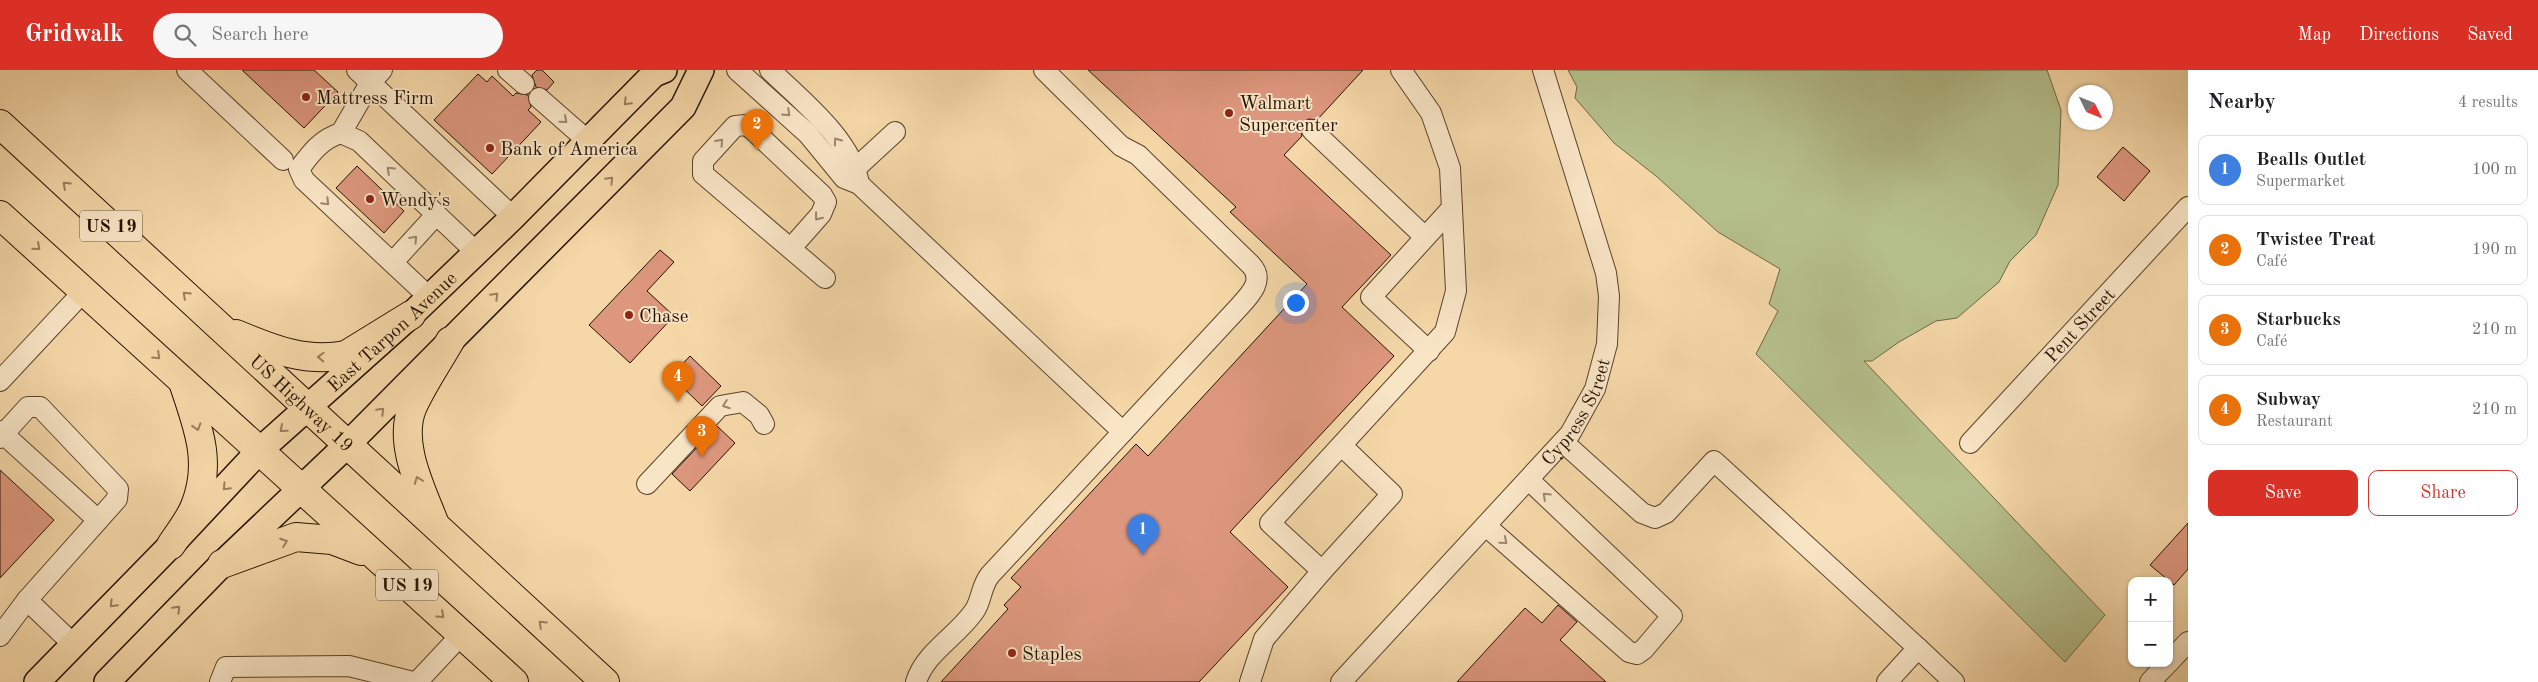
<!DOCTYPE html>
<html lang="en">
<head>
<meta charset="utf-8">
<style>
  body { margin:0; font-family:"Old Standard TT",serif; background:#f6f6f6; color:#202124 }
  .controls { position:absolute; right:15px; bottom:15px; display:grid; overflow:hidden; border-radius:10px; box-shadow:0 1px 4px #0004 }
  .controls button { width:45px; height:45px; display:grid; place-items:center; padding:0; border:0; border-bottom:1px solid #e0e0e0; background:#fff; color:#202124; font:25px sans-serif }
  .compass { position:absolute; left:2068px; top:15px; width:45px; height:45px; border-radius:50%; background:#fff; box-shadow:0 1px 4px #0004; rotate:133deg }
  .you { position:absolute; left:1295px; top:232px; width:18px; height:18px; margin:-12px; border:4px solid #fff; border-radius:50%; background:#1a73e8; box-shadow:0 0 0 8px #1a73e833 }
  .badge { display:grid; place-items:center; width:32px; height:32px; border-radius:50%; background:#d93025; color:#fff; font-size:16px; font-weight:700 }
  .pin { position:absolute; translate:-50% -41px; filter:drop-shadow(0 1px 2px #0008) }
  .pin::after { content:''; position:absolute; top:26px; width:18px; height:15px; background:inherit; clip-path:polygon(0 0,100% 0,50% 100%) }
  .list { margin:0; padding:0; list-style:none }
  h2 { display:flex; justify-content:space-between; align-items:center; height:65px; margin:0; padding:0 20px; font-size:21px }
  h2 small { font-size:16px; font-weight:400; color:#757577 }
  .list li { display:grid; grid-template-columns:32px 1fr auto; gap:15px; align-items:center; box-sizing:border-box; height:70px; margin:0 10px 10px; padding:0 10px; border:1px solid #e0e0e0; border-radius:10px }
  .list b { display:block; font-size:19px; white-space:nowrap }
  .list p { margin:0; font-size:16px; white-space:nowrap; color:#757577 }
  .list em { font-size:16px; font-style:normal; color:#757577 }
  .actions { display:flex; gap:10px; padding:15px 20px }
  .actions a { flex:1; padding:11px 0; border:1px solid #d93025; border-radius:10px; text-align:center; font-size:18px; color:#d93025 }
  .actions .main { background:#d93025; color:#fff }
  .icon { flex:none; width:28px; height:28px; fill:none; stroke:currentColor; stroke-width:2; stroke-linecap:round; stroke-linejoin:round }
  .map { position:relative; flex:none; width:2188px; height:612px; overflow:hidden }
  header { display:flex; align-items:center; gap:30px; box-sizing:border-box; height:70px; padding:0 25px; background:#d93025; color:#fff }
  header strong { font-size:24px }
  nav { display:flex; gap:28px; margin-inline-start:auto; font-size:18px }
  .search { width:350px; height:45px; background:#f6f6f6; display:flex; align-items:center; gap:12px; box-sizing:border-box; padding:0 18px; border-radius:28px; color:#757577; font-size:19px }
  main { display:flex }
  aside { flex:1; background:#fff }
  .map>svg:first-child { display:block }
</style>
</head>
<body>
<header>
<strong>Gridwalk</strong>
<div class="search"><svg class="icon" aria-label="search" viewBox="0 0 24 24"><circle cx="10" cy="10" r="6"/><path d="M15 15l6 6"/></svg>Search here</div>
<nav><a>Map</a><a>Directions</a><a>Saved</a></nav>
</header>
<main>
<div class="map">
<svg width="2188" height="612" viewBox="0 0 2188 612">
  <rect width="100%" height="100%" fill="#f5d7a8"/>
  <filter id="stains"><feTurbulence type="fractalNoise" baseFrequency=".004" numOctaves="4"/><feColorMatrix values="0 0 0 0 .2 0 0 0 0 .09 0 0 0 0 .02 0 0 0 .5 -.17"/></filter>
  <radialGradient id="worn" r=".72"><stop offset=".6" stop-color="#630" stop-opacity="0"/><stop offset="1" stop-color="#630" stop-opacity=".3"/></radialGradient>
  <polygon fill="#b5bf8c" stroke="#6e6846" points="1568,0 2047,0 2061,40 2058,115 2036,165 2010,191 1999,212 1957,248 1936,251 1899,272 1872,291 1864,291 2105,545 2065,592 1756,284 1778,241 1769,234 1780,199 1718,162 1656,106 1614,73 1575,28 1577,17"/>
  <g fill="#dd977e" stroke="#261200">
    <polygon points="242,0 314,0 338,22 304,58"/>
    <polygon points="537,0 542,0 554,12 547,20 536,17 532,5"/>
    <polygon points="1088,0 1363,0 1317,50 1309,49 1303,52 1300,58 1302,66 1284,85 1391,185 1342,237 1394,286 1230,462 1288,517 1199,612 941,612 1008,539 1004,535 1021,517 1011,508 1136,374 1148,386 1307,214 1230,142 1236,137"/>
    <polygon points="478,4 487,12 492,6 513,26 516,23 528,25 531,37 528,40 541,52 492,104 434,50"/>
    <polygon points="2123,77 2150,101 2124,131 2097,107"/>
    <polygon points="357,96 404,141 384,163 336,118"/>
    <polygon points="660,180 674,192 647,221 674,246 630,293 589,255"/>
    <polygon points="690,286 721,316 702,336 671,306"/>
    <polygon points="717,356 735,373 690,421 672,404"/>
    <polygon points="0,400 54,450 0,508"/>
    <polygon points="2188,453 2188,499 2174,515 2150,495"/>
    <polygon points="1558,535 1577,552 1560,570 1606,612 1457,612 1525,538 1542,553"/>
  </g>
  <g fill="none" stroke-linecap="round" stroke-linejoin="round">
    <g stroke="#5a432a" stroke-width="22">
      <g id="minor">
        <polyline points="187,0 283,90"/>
        <polyline points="357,0 513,147"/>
        <polyline points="508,0 524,14"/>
        <polyline points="737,0 808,64 844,108 859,114 1123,362"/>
        <path d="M770 0C801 30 852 70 859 114"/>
        <polyline points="539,28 588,71"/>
        <polyline points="1312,60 1425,167"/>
        <polyline points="341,63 370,13 382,0"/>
        <polyline points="856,98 895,62"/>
        <polyline points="791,178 821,144 826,132 822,125 752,59 746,55 735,56 703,91 703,104 825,208"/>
        <polyline points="393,192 436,145"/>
        <path d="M429 227 304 110 299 99C311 83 321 69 341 63L359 71 476 182"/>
        <polyline points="1429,281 1371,227 1452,138"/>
        <polyline points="0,311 85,220"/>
        <polyline points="0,361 98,450"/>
        <polyline points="0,368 28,337 40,337 118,419 117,429 27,530 0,566"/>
        <polyline points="1563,372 1642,443 1655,448 1666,443 1714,391 1918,578 1887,612"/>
        <path id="s1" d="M1970 373 2188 137"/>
        <polyline points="647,414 720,336 743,332 759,345 764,354"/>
        <polyline points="1486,456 1629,582 1637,584 1644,579 1672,546 1529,410"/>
        <polyline points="1322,501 1392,424 1342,376"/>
        <polyline points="27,530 74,575"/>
        <polyline points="1918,578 1954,612"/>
        <polyline points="2169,592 2188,572"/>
        <polyline points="220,612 226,597 349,596 413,612"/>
        <polyline points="417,612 462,564"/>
        <path d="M916 612C925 582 958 566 975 540 982 529 981 516 990 505L1239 237C1250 225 1265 210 1251 195L1138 85 1121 76 1044 0"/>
        <polyline points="1250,612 1264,569 1322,501 1270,453 1445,262 1456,221 1450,98 1431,43 1401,0"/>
        <path id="s2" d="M1341 612 1570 364 1595 319 1607 274 1609 226 1606 203 1543 0"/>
        <polyline points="2150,612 2168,593"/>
      </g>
    </g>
    <g stroke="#261200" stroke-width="28">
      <g id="major">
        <path id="s3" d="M37 612 171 475 259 381 411 245 513 147 654 4 664 0"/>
        <polyline points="107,612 222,494 346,376 683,37 701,0"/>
      </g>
    </g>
    <g stroke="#261200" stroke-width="30">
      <g id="highway">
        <path id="s4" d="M0 54 605 612"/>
        <polyline points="0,145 514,612"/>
        <path d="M236 264C272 279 306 293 346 285L411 245"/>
        <path d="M434 452C421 418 397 372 413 336 423 314 438 292 450 271"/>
        <path d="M171 475C179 463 190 449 195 436 213 391 197 355 183 312"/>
        <polyline points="222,494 296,467 332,470 361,481"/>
      </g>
    </g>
    <use href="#minor" stroke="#f8e5c6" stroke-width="20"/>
    <use href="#major" stroke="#f5d7a8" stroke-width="25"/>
    <use href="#highway" stroke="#f5d7a8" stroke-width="28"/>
  </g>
  <defs><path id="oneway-chevron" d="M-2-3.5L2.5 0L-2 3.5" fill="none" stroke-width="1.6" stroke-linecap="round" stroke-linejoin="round" transform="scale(1.25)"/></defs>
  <g stroke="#987e5c">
    <use href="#oneway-chevron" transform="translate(627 32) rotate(135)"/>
    <use href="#oneway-chevron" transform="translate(610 110) rotate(-45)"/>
    <use href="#oneway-chevron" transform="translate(66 115) rotate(-137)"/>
    <use href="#oneway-chevron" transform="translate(37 177) rotate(41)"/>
    <use href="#oneway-chevron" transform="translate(186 225) rotate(-137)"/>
    <use href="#oneway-chevron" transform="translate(495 226) rotate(-45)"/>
    <use href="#oneway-chevron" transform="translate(157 286) rotate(43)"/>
    <use href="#oneway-chevron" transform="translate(321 287) rotate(-178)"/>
    <use href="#oneway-chevron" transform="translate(381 341) rotate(-45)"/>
    <use href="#oneway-chevron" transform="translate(197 357) rotate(73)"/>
    <use href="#oneway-chevron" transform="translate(283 359) rotate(139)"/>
    <use href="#oneway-chevron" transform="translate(418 410) rotate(-111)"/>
    <use href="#oneway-chevron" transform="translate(226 417) rotate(133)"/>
    <use href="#oneway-chevron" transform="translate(284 472) rotate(-20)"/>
    <use href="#oneway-chevron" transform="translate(113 534) rotate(134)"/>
    <use href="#oneway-chevron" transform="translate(177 539) rotate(-46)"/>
    <use href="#oneway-chevron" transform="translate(441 545) rotate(42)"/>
    <use href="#oneway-chevron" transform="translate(542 554) rotate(-137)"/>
  </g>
  <g stroke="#9a866d">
    <use href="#oneway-chevron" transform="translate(787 43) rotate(44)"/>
    <use href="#oneway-chevron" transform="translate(564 50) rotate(41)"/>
    <use href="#oneway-chevron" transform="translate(837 71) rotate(-125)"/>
    <use href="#oneway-chevron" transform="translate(720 72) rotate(-48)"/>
    <use href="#oneway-chevron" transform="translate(390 100) rotate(-137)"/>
    <use href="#oneway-chevron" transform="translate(326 132) rotate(45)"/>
    <use href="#oneway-chevron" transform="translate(818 147) rotate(128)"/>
    <use href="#oneway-chevron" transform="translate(414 169) rotate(-48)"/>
    <use href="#oneway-chevron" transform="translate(726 335) rotate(160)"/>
    <use href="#oneway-chevron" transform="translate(1546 426) rotate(-137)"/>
    <use href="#oneway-chevron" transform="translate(1504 471) rotate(40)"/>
  </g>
  <g fill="#8f2418" stroke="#f8e5c6" stroke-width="2">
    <circle cx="306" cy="27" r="5"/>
    <circle cx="1229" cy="43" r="5"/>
    <circle cx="490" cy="78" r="5"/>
    <circle cx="370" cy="129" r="5"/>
    <circle cx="629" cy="245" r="5"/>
    <circle cx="1012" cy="583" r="5"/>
  </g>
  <g text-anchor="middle" stroke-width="4" stroke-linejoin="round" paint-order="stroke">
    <g fill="#f8e5c6" stroke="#65513b" stroke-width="1">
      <rect x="80" y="140.5" width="62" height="31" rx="4"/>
      <rect x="376" y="499.5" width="62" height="31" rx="4"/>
    </g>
    <g font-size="18" font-weight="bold" fill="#261200">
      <text x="111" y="162">US 19</text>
      <text x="407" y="521">US 19</text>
    </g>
    <g font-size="19" fill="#261200" stroke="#f8e5c6" text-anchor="start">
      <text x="316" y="34">Mattress Firm</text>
      <text x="1239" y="39">Walmart<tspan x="1239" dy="22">Supercenter</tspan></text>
      <text x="500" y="85">Bank of America</text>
      <text x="380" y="136">Wendy's</text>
      <text x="639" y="252">Chase</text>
      <text x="1022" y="590">Staples</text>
    </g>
    <g font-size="19" fill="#261200" stroke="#f8e5c6">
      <text dy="7" stroke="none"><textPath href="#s1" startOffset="161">Pent Street</textPath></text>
      <text dy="7" stroke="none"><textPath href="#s3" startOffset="499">East Tarpon Avenue</textPath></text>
      <text dy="7" stroke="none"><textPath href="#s4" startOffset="411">US Highway 19</textPath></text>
      <text dy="7" stroke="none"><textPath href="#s2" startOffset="360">Cypress Street</textPath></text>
    </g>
  </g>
  <rect width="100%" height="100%" filter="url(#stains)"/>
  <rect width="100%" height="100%" fill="url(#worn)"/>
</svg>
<div class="controls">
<button>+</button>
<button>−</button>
</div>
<svg class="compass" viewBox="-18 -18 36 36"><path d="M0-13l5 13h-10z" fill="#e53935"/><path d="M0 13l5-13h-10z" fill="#757577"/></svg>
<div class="you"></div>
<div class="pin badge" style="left:1143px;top:485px;background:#3f7fe0">1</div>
<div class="pin badge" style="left:757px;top:80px;background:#e8710a">2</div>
<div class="pin badge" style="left:702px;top:387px;background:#e8710a">3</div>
<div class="pin badge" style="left:678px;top:332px;background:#e8710a">4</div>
</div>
<aside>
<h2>Nearby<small>4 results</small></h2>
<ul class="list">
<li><span class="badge" style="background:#3f7fe0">1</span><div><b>Bealls Outlet</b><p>Supermarket</p></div><em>100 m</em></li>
<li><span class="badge" style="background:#e8710a">2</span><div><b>Twistee Treat</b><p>Café</p></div><em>190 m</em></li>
<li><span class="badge" style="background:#e8710a">3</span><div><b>Starbucks</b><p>Café</p></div><em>210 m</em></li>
<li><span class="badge" style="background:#e8710a">4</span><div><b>Subway</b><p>Restaurant</p></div><em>210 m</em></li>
</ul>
<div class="actions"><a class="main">Save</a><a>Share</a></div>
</aside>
</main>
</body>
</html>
